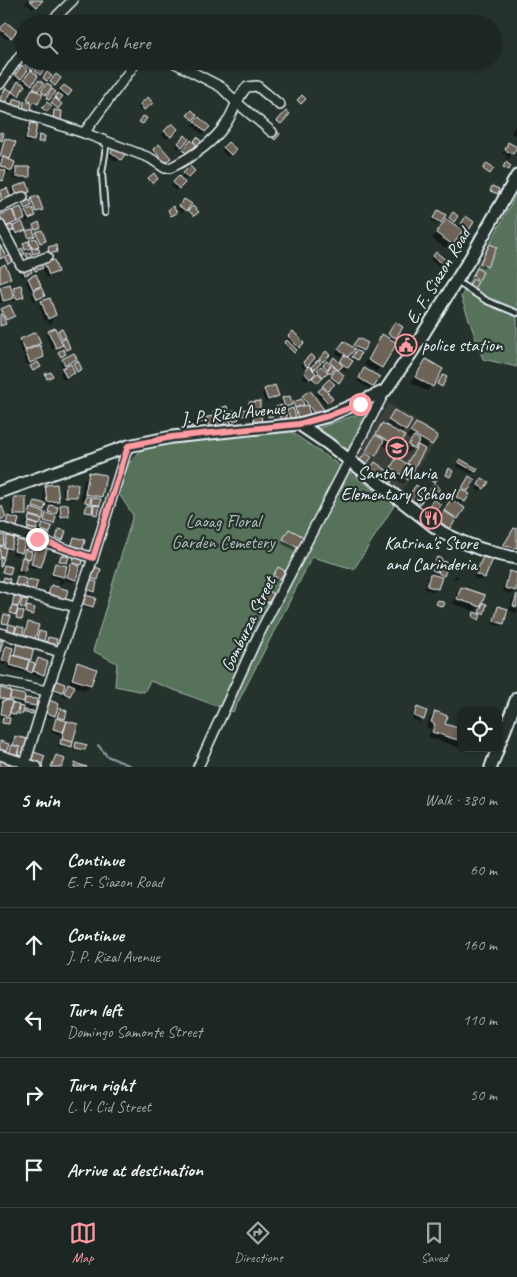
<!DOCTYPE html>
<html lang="en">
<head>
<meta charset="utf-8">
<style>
  body { margin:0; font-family:Caveat,sans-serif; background:#29322f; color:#f1f3f6 }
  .controls { position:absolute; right:15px; bottom:15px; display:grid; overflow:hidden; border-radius:10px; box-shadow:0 1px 4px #0004 }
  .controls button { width:45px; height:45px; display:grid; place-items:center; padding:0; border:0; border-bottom:1px solid #3a4340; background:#1c2622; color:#f1f3f6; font:25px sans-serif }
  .stop { position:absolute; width:15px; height:15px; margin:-11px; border:4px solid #ff9aa2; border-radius:50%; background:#fff }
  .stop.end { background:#ff9aa2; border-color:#fff; box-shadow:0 1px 5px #0008 }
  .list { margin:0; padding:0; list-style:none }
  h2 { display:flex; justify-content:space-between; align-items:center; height:65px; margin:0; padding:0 20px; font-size:21px }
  h2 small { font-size:16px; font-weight:400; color:#a0a5a5 }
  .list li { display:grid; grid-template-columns:32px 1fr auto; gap:15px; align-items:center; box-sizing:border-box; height:75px; padding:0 20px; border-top:1px solid #3a4340 }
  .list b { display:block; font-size:19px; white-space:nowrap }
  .list p { margin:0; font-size:16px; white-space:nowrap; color:#a0a5a5 }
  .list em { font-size:16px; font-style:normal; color:#a0a5a5 }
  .icon { flex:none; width:28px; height:28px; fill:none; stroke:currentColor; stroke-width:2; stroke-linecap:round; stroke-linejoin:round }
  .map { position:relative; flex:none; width:517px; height:767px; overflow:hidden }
  .search { position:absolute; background:#1c2622; box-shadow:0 1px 4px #0004; left:15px; right:15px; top:15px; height:55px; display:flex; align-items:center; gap:12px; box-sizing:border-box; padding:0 18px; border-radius:28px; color:#a0a5a5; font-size:19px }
  .sheet { height:440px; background:#1c2622 }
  nav { display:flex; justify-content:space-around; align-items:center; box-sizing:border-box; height:70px; border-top:1px solid #3a4340; background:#1c2622; font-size:14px; color:#a0a5a5 }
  nav a { display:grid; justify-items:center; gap:2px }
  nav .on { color:#ff9aa2 }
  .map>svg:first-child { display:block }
</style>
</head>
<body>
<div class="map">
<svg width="517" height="767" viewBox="0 0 517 767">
  <rect width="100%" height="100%" fill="#26332d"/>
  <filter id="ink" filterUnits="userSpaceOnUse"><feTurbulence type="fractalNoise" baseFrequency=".02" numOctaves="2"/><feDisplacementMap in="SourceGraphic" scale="10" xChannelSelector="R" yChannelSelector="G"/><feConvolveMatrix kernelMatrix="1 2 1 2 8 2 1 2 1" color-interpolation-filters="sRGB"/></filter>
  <g filter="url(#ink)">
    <polygon fill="#3b413a" points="388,403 440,436 401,491 356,461"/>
    <g fill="#56725a" stroke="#9fb2a9">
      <polygon points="517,193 517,367 483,359 461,297"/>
      <polygon points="367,411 347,451 313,430"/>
      <polygon points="290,431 395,504 354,569 312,557 233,712 150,681 144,692 115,686 117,663 93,651 133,515 119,494 123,470 141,450 175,442"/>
    </g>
    <g fill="#0007" fill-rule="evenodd">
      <polygon points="28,0 41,0 33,9 25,3"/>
      <polygon points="6,23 15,31 7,40 0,34 0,30"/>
      <polygon points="29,61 37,63 30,71 34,74 39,68 42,70 28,87 22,82 29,73 26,71 17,82 13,78"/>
      <polygon points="59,78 42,97 40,96 34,107 33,103 31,103 30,111 27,114 20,113 22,106 39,82 42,84 36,92 40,94 53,79"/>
      <polygon points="15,86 18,95 15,98 9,94 0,107 0,98 3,92 6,89 12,92"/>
      <polygon points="61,89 67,95 64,98 62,96 57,101 61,104 56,109 51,105 45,113 42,110 47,104 50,106"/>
      <polygon points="141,105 148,106 141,112 138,108"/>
      <polygon points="34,108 36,108 36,112 32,113"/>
      <polygon points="199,118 208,127 202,134 192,125"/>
      <polygon points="30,124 33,140 29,143 24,142 27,127"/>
      <polygon points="172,124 177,129 167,139 162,135"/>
      <polygon points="516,124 517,125 517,136 511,133"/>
      <polygon points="185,137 187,139 178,149 176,146"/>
      <polygon points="197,139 203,145 186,159 180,154 191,142 193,144"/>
      <polygon points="5,140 14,143 8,161 11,170 8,173 4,172 0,182 0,149"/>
      <polygon points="228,143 235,149 228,157 221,151"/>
      <polygon points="509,144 512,154 508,159 506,158 507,155 502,153"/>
      <polygon points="113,150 120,159 117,162 109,156"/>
      <polygon points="154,150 166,161 161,166 151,153"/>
      <polygon points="16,168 29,177 26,180 13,179 13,171"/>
      <polygon points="190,168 194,171 184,180 181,177"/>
      <polygon points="179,178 184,183 175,191 171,186"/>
      <polygon points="26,184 29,191 26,194 14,198 11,191 14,188"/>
      <path d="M32 199 41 210 34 214 35 216 32 219 26 222 24 218 21 222 24 229 21 232 13 236 11 231 7 232 0 225 1 216 14 211 22 216 31 210 30 206 24 209 22 205ZM17 223 13 227 12 229 11 226Z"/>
      <polygon points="182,203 185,210 182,213 177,209"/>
      <polygon points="453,214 453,221 451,224 458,229 463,221 468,229 465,232 462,230 448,249 432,239 441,226 446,221 447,222"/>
      <polygon points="436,215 441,222 438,225 431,221"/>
      <polygon points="34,226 40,228 32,231 34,236 41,232 45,241 32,250 37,252 30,255 31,257 27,260 25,257 31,253 30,250 18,252 24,249 24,244 35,239 34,237 28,239 26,233 34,230"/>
      <polygon points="490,245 486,266 483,269 478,266"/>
      <polygon points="436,254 443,264 440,267 430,260"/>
      <polygon points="45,264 57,271 46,278 42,267"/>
      <polygon points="23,268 31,272 22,277 20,271"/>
      <polygon points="475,273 478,279 475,282 471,280"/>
      <polygon points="29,279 39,285 30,291 26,282"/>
      <polygon points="9,286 11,291 14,288 23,296 20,299 13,301 12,297 9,300 0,303 0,288"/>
      <polygon points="34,291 43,296 34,301 31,294"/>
      <polygon points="42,302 55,315 52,318 52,323 49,324 48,320 45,321 39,305"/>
      <polygon points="2,310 13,316 4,322 4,323 0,327 0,312"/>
      <polygon points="395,324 395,337 391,341 381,367 376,372 364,365 377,341 382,336 386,338"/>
      <polygon points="61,330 63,338 59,340 68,348 64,350 62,344 52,350 46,335 49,332 56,334"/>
      <polygon points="293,333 303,343 292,353 284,345 287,341 286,339"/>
      <polygon points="358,339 362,350 355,360 352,358 356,351 353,349 346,358 347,367 344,370 340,367 336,371 343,375 335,385 333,384 325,392 331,399 325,405 316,395 335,373 332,370 329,374 327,373 330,368 328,366 324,370 326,372 316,383 312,380 318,374 316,372 327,363 329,365 334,359 339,363 343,358 336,353 341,345 352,348"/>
      <polygon points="21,340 39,342 32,349 43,357 40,360 27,365 23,355 28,349 22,352 18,343"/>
      <polygon points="326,353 329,355 312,370 314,373 307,381 302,376"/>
      <polygon points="311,355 314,358 304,369 301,366"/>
      <polygon points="76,359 69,363 71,367 78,362 81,369 63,380 60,372 66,365 62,367 60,363 63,360"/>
      <polygon points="426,361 441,370 432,386 427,391 411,382 421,366"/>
      <polygon points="364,370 373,386 370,389 357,381"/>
      <polygon points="265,390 278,396 275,399 265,402 262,393"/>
      <polygon points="310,392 318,414 296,423 294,418 292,421 276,421 279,420 279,417 285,415 288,411 295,408 294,406 291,407 290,405 283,409 282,413 275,415 273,410 281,406 280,402 283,399 289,397 291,406"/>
      <polygon points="249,403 259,409 256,413 261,422 263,419 268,419 268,412 272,416 269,419 272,419 273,424 246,424 251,422 251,416 254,413 246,413 245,415 241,416 240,412 246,410 246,406"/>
      <path d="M226 408 228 416 231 413 237 419 230 423 231 426 186 435V429L194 427 192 423 195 422V417L198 414 204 413V421L207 418 213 417 214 414ZM228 415 229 420 221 423H217L214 425 213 421 225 418Z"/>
      <polygon points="394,412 405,430 401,435 398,446 393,451 381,444 375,455 370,460 355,467 363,456 378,429 383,424 384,425"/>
      <polygon points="416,424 436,437 426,449 424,448 411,469 407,479 403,484 393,477 384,488 366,475 375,463 387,472 398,459 406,465 413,451 420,445 417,444 408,453 404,451 406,451 412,442 406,437"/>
      <polygon points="460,460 475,471 472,474 456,466"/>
      <polygon points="89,474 101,497 98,500 100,500 96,515 92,515 93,510 89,514 85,513 86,506 91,506 91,501 89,500 87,503 85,503 85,500 81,499 84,479"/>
      <polygon points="469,478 473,480 465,493 468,495 459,506 457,518 442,538 431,531 448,503 451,500 453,502"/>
      <polygon points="480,483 483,488 480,491 476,489"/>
      <polygon points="66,485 76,497 73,500 63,499 63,488"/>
      <polygon points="46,486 58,501 55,504 44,505 40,512 41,518 39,521 39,524 35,529 25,532 29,529 27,529 28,525 25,524 32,505 35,502 45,505 43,489"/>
      <polygon points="431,489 433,497 430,500 426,498"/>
      <polygon points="14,499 25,514 22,517 12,518 2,530 5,520 8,517 11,518 11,502"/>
      <polygon points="50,506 55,514 53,516 53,523 47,534 47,541 38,536 41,534 39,533 40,528 43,525 42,524 44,517"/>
      <polygon points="60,506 68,515 65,518 58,519 57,508"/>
      <polygon points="515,529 517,531 517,548 512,553 499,551"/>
      <polygon points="59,530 62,540 59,543 54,541 56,533"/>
      <polygon points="289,530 297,547 294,550 281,543"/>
      <polygon points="0,536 2,542 7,537 10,548 7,551 4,550 0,558 0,566"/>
      <polygon points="18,542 23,543 20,553 17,556 12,554 15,545"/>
      <polygon points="28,544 32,545 29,558 24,571 21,574 16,573 19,562 23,558"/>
      <polygon points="37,547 40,566 37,569 29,567 34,551"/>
      <polygon points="61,556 67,558 63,566 65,571 71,565 75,579 72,582 65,580 67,573 61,579 64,580 62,584 59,584 60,580 50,577 53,567 56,564 58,565"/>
      <polygon points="484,557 484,577 481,580 474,578 481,560"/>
      <path d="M437 559V567L442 562 443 575 434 592 424 589 427 578 432 574 430 573 434 562ZM438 569 435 576 431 575Z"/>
      <polygon points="278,569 283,571 276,582 271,579"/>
      <polygon points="89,571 96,580 94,582 94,591 91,594 84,592"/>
      <polygon points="509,572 517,574 514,591 511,594 503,591 506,575"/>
      <polygon points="455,575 459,576 457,579 453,578"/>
      <polygon points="51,586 66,591 43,602 46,591"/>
      <polygon points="462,589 480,606 475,611 453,604 457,594"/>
      <polygon points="265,594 267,603 264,606 260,603"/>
      <polygon points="517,595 517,613 509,611 512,600"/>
      <polygon points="86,597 92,606 89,609 81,607 83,600"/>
      <polygon points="14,598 18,604 22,600 24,608 19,608 21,603 15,608 16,611 23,613 20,620 15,619 16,616 9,614 11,601"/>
      <polygon points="499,608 503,623 500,626 492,624 496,611"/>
      <polygon points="28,623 34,637 39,632 42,644 4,637 6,628 9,625 14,632 18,627 24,629"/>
      <polygon points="18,645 29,659 27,662 34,664 38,660 43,674 39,677 7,668 15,648"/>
      <polygon points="6,648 8,661 5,665 0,664 3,651"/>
      <polygon points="78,664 90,685 85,690 73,686 66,698 62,696 65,687 59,694 52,692 57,683 62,691 69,684 73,669"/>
      <polygon points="0,690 24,696 23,699 35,701 35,705 31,710 27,711 25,709 27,707 23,704 21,715 18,715 18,709 21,706 17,705 15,714 12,717 7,716 5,719 8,723 1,724 4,718 0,717 0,705 3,702 0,701"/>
      <polygon points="46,704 54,715 51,718 42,715"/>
      <polygon points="417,709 423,719 420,722 412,719 414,712"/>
      <polygon points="60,710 64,718 61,721 76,725 70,743 71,746 68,749 58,747 61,735 51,732 57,713"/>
      <polygon points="435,712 443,725 457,729 461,720 461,748 428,737 431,729 426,727 430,717"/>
      <polygon points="16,737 25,740 19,760 6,760 12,740"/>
      <polygon points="77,743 84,749 81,752 73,750"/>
    </g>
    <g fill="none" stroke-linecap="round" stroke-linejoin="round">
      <polyline stroke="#8b9fa8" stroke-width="2" points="98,745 107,756 133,767"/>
    </g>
    <g fill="#6d6357" stroke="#e8f1f8">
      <polygon points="29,0 43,0 37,7"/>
      <polygon points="6,22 17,31 11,38 0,29"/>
      <polygon points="28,61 38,63 32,71 25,65"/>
      <polygon points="22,65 28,70 21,79 15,75"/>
      <polygon points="39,66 44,70 40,75 35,71"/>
      <polygon points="31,70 38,76 32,85 24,79"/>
      <polygon points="47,72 52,76 47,81 43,78"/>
      <polygon points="56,74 61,78 55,86 50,82"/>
      <polygon points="39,80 44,84 38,91 33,88"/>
      <polygon points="18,81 25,85 19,96 12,92"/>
      <polygon points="47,83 52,87 46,95 41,91"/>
      <polygon points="64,85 72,91 68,96 60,89"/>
      <polygon points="6,88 12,91 4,105 0,103 0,98"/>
      <polygon points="32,89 43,94 38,104 27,99"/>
      <polygon points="52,89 56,92 49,100 46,98"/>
      <polygon points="58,93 63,96 59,101 55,97"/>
      <polygon points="302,95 306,99 301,104 297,100"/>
      <polygon points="148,97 153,103 144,110 140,104"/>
      <polygon points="14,98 22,101 19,112 10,109"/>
      <polygon points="55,98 62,104 58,109 51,103"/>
      <polygon points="24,101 32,103 31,111 23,110"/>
      <polygon points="47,102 52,106 47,112 42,108"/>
      <polygon points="54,110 62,111 61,121 53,120"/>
      <polygon points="192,110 197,115 193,120 187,115"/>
      <polygon points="286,111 290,114 281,124 277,121"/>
      <polygon points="143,116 147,118 143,124 139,122"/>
      <polygon points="199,117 210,127 205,132 194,121"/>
      <polygon points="30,123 37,124 34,141 26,139"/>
      <polygon points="172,123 178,129 171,137 164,131"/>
      <polygon points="276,130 280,134 275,140 271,136"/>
      <polygon points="0,132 4,133 2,141 0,140"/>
      <polygon points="39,135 45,136 44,142 38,142"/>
      <polygon points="185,135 189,139 182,147 178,143"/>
      <polygon points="197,137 205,145 201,149 194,141"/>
      <polygon points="5,138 16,142 10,159 0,156"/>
      <polygon points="191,140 199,148 190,157 183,150"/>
      <polygon points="228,142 236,149 231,155 223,147"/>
      <polygon points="508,142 517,147 513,154 505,150"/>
      <polygon points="159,144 171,158 165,163 153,149"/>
      <polygon points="116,145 126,153 121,160 111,152"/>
      <polygon points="3,157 15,162 12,171 0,166"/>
      <polygon points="506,162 511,166 509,170 503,167"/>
      <polygon points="487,163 494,168 490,174 483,169"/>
      <polygon points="190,166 195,171 188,178 183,173"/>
      <rect x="16" y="167" width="14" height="10"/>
      <polygon points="0,169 6,171 3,181 0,180"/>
      <polygon points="154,173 158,179 152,183 148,178"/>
      <polygon points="179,176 185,183 179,189 173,182"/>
      <polygon points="27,182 30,192 17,196 14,187"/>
      <polygon points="492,186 499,189 498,194 490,191"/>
      <polygon points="7,188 11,199 2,203 0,191"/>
      <polygon points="38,196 43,210 36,212 31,198"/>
      <polygon points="184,199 192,204 186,211 179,206"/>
      <polygon points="30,200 32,206 25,209 22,203"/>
      <polygon points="173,206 177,213 171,216 168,210"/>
      <polygon points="193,206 199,212 194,216 188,210"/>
      <polygon points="21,207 25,219 17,222 13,210"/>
      <polygon points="33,208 36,216 29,219 25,211"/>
      <polygon points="12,210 17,222 5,227 0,215"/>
      <polygon points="438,210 446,215 441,223 433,218"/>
      <polygon points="453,212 458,216 454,222 449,218"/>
      <polygon points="466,216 474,222 469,230 461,224"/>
      <polygon points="446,219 463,230 453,245 436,233"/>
      <polygon points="22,222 26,230 16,234 13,226"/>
      <polygon points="39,222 41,228 35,230 33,225"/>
      <polygon points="12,225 14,230 9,232 7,227"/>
      <polygon points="33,229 35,236 29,238 26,231"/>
      <polygon points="42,230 46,241 40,243 36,232"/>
      <polygon points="36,238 39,246 32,248 29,240"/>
      <polygon points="28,241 31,248 25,250 23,243"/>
      <polygon points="490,244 497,247 487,267 480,263"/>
      <polygon points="0,245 6,256 0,259"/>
      <polygon points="56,245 57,252 49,254 48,247"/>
      <polygon points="38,247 40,252 33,254 31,249"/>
      <polygon points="22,248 25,254 21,256 18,251"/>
      <polygon points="30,252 33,257 28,259 26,254"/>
      <polygon points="436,252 447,261 444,265 433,256"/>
      <polygon points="10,255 13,261 8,264 5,258"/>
      <polygon points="54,260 58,272 49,275 44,263"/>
      <polygon points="41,263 43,268 35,271 33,266"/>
      <polygon points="5,264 11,278 0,283 0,267"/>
      <polygon points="30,264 32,272 25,275 22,267"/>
      <polygon points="477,268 483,272 479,280 473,276"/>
      <polygon points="36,274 41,286 33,289 28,278"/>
      <polygon points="473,279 478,282 473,290 468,287"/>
      <polygon points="10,284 14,298 3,301 0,287"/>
      <polygon points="21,285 24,297 16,299 13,287"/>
      <polygon points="41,287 45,296 37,299 33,290"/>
      <polygon points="50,298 56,315 48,319 41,301"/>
      <polygon points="10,305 15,316 6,320 1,309"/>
      <polygon points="0,314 2,314 6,324 0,326"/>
      <polygon points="395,322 403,327 396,338 388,334"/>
      <polygon points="55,328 63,345 56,348 48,331"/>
      <polygon points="62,329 66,337 62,339 58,330"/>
      <polygon points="293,331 304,343 299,348 288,336"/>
      <polygon points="36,332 41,343 25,350 20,339"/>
      <polygon points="382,334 397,343 382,368 368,360"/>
      <polygon points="66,338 70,348 66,350 61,341"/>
      <polygon points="358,338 368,343 363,351 353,345"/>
      <polygon points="287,340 297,350 294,353 284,343"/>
      <polygon points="344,341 355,349 348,357 338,349"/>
      <polygon points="40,345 44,357 30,363 25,351"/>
      <polygon points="63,349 66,354 61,357 58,352"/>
      <polygon points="356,350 361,353 358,360 352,357"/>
      <polygon points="326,351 330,355 323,362 319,359"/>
      <polygon points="74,353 77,359 65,365 62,359"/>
      <polygon points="311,354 315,358 307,367 303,362"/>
      <polygon points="344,355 353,361 348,368 340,362"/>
      <polygon points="334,357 343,366 338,370 330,362"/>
      <polygon points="426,359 443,369 433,387 415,377"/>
      <polygon points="318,360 321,363 314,370 311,367"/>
      <polygon points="78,361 82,369 77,372 73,363"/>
      <polygon points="327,361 331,365 327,369 323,365"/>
      <polygon points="38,362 41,367 33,371 30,366"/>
      <polygon points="71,364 75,373 66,377 62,368"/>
      <polygon points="331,365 335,368 331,374 327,371"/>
      <polygon points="309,366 316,373 310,379 304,372"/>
      <polygon points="321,366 328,372 323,377 317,370"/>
      <polygon points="364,368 380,377 374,387 359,378"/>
      <polygon points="336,369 344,375 339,383 331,377"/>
      <polygon points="51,372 53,376 47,379 45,374"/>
      <polygon points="318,373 323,378 318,383 312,378"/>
      <polygon points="443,375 447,377 442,387 437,384"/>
      <polygon points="329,379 335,384 328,391 322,386"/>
      <polygon points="275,385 279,396 268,400 264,389"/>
      <polygon points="323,387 333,399 328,403 318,391"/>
      <polygon points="310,390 324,410 316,416 302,396"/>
      <polygon points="290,396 292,405 285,407 282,398"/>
      <polygon points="302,399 304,405 295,408 293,402"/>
      <polygon points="260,401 260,410 249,411 249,402"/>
      <polygon points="282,405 285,412 281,414 279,406"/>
      <polygon points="307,405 311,417 299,421 295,408"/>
      <polygon points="227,406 230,415 223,417 220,408"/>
      <polygon points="278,406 281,414 276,415 274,408"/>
      <polygon points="293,408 296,418 291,420 287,410"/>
      <polygon points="246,409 248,415 242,416 240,410"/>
      <polygon points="236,410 239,419 233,421 230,412"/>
      <polygon points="272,410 273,416 268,417 267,411"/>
      <polygon points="394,410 412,421 406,431 388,420"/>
      <polygon points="219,411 221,418 216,420 213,412"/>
      <polygon points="261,411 262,426 254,426 253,412"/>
      <polygon points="205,412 206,422 199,423 198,413"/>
      <polygon points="286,414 287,418 280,420 279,416"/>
      <polygon points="214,416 216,431 209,431 207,417"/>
      <polygon points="230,418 232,427 225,428 223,420"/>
      <polygon points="222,420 223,429 217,430 216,421"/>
      <polygon points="382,423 405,436 399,447 376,434"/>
      <polygon points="416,423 438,436 432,445 410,432"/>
      <polygon points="186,426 193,426 194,433 187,434"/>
      <polygon points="375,435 384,440 376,456 366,451"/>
      <polygon points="414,436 420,440 414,449 408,445"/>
      <polygon points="418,445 425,449 414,468 407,463"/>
      <polygon points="365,453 372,457 365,466 359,462"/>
      <polygon points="397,457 415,470 408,480 391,467"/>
      <polygon points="460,459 478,469 476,472 458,462"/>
      <polygon points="375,462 395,476 390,484 369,470"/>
      <polygon points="449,468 453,471 450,477 446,475"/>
      <polygon points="89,472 106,475 102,497 85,494"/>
      <polygon points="436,475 439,477 434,483 431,481"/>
      <polygon points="469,476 475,480 468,491 462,488"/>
      <polygon points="482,478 489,482 484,489 478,485"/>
      <polygon points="57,484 59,501 47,502 45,485"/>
      <polygon points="66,484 78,484 77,497 65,497"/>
      <polygon points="434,484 440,488 434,498 428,494"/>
      <polygon points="416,485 423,490 413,505 406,500"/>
      <polygon points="461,489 470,494 465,502 456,497"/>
      <polygon points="86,496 91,497 90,503 85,502"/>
      <polygon points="421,496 424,498 416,509 413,507"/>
      <rect x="14" y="497" width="12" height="18"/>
      <polygon points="92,497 101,499 100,505 91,504"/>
      <polygon points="434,499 441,505 429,519 423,513"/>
      <polygon points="451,499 465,508 458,519 444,510"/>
      <polygon points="35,501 46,504 44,510 33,507"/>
      <polygon points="68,504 69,516 61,517 60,505"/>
      <polygon points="87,504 93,505 92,513 85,512"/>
      <polygon points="50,505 58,507 56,514 48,512"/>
      <polygon points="94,505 100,506 98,515 93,514"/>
      <polygon points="0,506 2,506 6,517 0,520"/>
      <polygon points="31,508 44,512 43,519 29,515"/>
      <polygon points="444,511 456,519 448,533 435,526"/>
      <polygon points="46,513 56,516 54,524 44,521"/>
      <polygon points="8,516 19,519 16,530 5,527"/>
      <polygon points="29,516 42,520 40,525 28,521"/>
      <polygon points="29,522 38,525 36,530 27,527"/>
      <polygon points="43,523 52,526 50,533 41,530"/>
      <polygon points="28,528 37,530 35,538 26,535"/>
      <polygon points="514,528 517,529 517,548 503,546"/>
      <polygon points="59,529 66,531 63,540 56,538"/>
      <polygon points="289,529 304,537 298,548 283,539"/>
      <polygon points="41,531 50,534 48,542 39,539"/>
      <polygon points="0,535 5,536 3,546 0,545"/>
      <polygon points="7,536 14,538 11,549 4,547"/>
      <polygon points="74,537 85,540 82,552 71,548"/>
      <polygon points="17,540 25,542 22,553 14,551"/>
      <polygon points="28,542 34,544 32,551 26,550"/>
      <polygon points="0,546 6,548 4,557 0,556"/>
      <polygon points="36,546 47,549 41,567 31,564"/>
      <polygon points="25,549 32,552 30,559 23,557"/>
      <polygon points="61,555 69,557 67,563 59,561"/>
      <polygon points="483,556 493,559 485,578 476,574"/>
      <polygon points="0,557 4,558 1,567 0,567"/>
      <polygon points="22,557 28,559 25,571 19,570"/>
      <polygon points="74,557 83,560 82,565 73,563"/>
      <polygon points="437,557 442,559 437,572 432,570"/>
      <polygon points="442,561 449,563 444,576 438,573"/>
      <polygon points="55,563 67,566 64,577 52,574"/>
      <polygon points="71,563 80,566 76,580 67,577"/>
      <polygon points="4,565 12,567 10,574 2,572"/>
      <polygon points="92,566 101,569 98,580 88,578"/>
      <polygon points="278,567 285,571 280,579 273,576"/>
      <polygon points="509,571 517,573 516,591 505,588"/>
      <polygon points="430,574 442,577 438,589 427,586"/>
      <polygon points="17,576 26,579 22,591 14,589"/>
      <polygon points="4,577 10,579 8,586 2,584"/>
      <polygon points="28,579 38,581 34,593 25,591"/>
      <polygon points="89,580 97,582 95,592 86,589"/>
      <polygon points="51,585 68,590 64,603 47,598"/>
      <polygon points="461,587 485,595 481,607 457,599"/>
      <polygon points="267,590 274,594 268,603 262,599"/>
      <polygon points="517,594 517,607 513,606"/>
      <polygon points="85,595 96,598 93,607 83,604"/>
      <polygon points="14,596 21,598 18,607 12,605"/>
      <polygon points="22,599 28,600 25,609 20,607"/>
      <polygon points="438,600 445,603 443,607 436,604"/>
      <polygon points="483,603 487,604 484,614 479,613"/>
      <polygon points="12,606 18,608 16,615 10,613"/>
      <polygon points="27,606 35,608 33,615 26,613"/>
      <polygon points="498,606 508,609 504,624 494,621"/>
      <polygon points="18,610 24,612 22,620 16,618"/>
      <polygon points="474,612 481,615 479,620 473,617"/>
      <polygon points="4,614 11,616 8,624 2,623"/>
      <polygon points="28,622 39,625 34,643 23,640"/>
      <polygon points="9,624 16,626 13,636 6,634"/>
      <polygon points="17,626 24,628 22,639 14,637"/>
      <polygon points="39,631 46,633 43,644 36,642"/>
      <polygon points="48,637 57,639 55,646 46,644"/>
      <polygon points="0,640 3,641 0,652"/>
      <polygon points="17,644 34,648 31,660 14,655"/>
      <polygon points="6,646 13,648 9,662 2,661"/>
      <polygon points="12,655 29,660 26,670 10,665"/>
      <polygon points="38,658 48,662 44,675 33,671"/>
      <polygon points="29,661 35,663 32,673 27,671"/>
      <polygon points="77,662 97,669 91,685 72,679"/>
      <polygon points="57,681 65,684 63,692 54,689"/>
      <polygon points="68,683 75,686 70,696 64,693"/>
      <polygon points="0,688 11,691 9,700 0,698"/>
      <polygon points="11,692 25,695 24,702 10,699"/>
      <polygon points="25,698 37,699 36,706 24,704"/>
      <polygon points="3,700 12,701 9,716 1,714"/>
      <polygon points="49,700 59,704 55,716 44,712"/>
      <polygon points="12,703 19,705 16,715 10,713"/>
      <polygon points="19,706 24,707 23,714 18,714"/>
      <polygon points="417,707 427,711 424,720 414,716"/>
      <polygon points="60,708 67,711 65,719 57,717"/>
      <polygon points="25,710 33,711 33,714 25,713"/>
      <polygon points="435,711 448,716 445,724 461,729 461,741 432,732 435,724 431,722"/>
      <polygon points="3,717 10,718 9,724 2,723"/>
      <polygon points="56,718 67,721 63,732 53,729"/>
      <polygon points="67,721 78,724 73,741 62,738"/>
      <polygon points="15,736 27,739 20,761 16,760 20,747 13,745"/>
      <polygon points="61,739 73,742 72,747 60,744"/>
      <polygon points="0,741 9,744 5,755 0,753"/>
      <polygon points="76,742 87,745 85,750 75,748"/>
      <polygon points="12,745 19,747 16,759 8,757"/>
      <polygon points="34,752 45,756 41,767 31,763"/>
      <polygon points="56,755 65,759 62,767 51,767"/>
      <polygon points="0,760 9,763 8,767 0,767"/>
      <polygon points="75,763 87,767 74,767"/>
    </g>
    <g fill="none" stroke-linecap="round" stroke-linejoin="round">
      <g stroke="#e8f1f8" stroke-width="8">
        <g id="lane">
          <polyline points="105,213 102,173 107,141"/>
          <polyline points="457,282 487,301 517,313"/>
        </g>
      </g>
      <g stroke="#e8f1f8" stroke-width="12">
        <g id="street">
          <polyline points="49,24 73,0"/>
          <polyline points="171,61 221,87 236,102 272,132"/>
          <polyline points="0,84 24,50"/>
          <path d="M0 106 84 133 150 158 165 168H170C190 158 212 144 225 125 234 113 236 98 247 87L257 86 280 105"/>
          <polyline points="84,133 137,61"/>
          <polyline points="0,207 23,197"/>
          <polyline points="0,225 21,265 24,266 47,257"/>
          <polyline points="0,527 93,558"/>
          <polyline points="0,586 75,607"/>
          <polyline points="0,633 60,652"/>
          <polyline points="0,681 47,691"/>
          <polyline points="0,755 37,767"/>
          <polyline points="24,767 47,691 93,558 128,446"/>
          <polyline points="198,767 256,640 385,391"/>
        </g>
      </g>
      <g stroke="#e8f1f8" stroke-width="15">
        <g id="secondary">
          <path d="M299 424 327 443 443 533C466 545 491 554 517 558"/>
          <polyline points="0,492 128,446 172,437 299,424 328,416 385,391 412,352 471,257 517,176"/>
          <polyline points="498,747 517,698"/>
          <polyline points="491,767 498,748"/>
        </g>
      </g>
      <use href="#lane" stroke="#26332d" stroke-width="4.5"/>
      <use href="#street" stroke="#26332d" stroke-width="9"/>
      <use href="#secondary" stroke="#26332d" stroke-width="11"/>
    </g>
  </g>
  <g fill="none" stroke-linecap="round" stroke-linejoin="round" filter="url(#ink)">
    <polyline stroke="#ff9aa2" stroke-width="6" points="37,539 93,558 128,446 172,437 299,424 328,416 360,404"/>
  </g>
  <defs>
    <g id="civic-ring" transform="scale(1.125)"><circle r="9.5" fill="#26332d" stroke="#ff9aa2" stroke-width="1.5"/><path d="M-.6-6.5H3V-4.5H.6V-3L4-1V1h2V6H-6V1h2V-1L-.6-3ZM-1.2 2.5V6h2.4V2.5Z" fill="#ff9aa2"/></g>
    <g id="school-ring" transform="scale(1.125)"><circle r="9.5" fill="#26332d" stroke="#ff9aa2" stroke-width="1.5"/><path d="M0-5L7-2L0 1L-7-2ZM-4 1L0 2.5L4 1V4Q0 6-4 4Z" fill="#ff9aa2"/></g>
    <g id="restaurant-ring" transform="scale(1.125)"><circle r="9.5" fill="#26332d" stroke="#ff9aa2" stroke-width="1.5"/><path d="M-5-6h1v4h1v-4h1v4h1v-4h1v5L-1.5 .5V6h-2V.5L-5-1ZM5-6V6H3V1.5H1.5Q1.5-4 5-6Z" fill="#ff9aa2"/></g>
  </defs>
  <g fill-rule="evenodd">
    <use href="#civic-ring" x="406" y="345"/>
    <use href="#school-ring" x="397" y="448"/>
    <use href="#restaurant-ring" x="431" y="518"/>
  </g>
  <g text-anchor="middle" stroke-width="4.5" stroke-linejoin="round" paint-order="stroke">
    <g font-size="18" fill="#e8f1f8" stroke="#26332d">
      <text transform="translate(438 276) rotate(-59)" y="6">E. F. Siazon Road</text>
      <text transform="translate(233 413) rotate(-6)" y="6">J. P. Rizal Avenue</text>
      <text transform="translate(248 624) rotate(-64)" y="6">Gomburza Street</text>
    </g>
    <g font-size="18" fill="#e8f1f8" stroke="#26332d">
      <text x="422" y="351" text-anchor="start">police station</text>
      <text x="397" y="479">Santa Maria<tspan x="397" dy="21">Elementary School</tspan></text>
      <text x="431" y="549">Katrina's Store<tspan x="431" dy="21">and Carinderia</tspan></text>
    </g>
    <g font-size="18" fill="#aebeb9" stroke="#26332d">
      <text x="223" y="527">Laoag Floral<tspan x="223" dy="21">Garden Cemetery</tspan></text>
    </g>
  </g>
</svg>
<div class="controls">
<button><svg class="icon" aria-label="locate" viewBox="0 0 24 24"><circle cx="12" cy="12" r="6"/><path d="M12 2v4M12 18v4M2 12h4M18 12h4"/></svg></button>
</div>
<div class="stop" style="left:360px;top:404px"></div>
<div class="stop end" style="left:37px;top:539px"></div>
<div class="search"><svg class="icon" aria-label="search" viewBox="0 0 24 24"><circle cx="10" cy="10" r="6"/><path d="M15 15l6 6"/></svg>Search here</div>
</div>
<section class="sheet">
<h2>5 min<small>Walk · 380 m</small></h2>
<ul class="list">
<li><svg class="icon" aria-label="ahead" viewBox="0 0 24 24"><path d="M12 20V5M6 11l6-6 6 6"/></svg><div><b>Continue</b><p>E. F. Siazon Road</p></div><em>60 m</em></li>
<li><svg class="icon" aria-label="ahead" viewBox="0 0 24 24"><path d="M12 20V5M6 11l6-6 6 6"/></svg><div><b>Continue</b><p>J. P. Rizal Avenue</p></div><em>160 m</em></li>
<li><svg class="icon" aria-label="left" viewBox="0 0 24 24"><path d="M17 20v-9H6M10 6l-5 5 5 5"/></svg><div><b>Turn left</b><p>Domingo Samonte Street</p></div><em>110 m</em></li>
<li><svg class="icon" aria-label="right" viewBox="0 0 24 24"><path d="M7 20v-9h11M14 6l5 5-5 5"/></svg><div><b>Turn right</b><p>L. V. Cid Street</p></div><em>50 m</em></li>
<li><svg class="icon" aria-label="arrive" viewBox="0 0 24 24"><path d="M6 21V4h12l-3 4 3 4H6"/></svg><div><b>Arrive at destination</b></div></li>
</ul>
</section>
<nav>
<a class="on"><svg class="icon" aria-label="map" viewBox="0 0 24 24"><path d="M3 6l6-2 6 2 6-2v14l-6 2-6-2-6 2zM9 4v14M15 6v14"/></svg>Map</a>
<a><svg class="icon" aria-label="directions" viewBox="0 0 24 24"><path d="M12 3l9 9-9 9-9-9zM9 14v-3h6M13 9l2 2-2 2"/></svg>Directions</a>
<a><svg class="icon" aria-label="saved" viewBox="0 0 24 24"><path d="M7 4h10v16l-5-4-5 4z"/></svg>Saved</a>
</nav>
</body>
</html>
